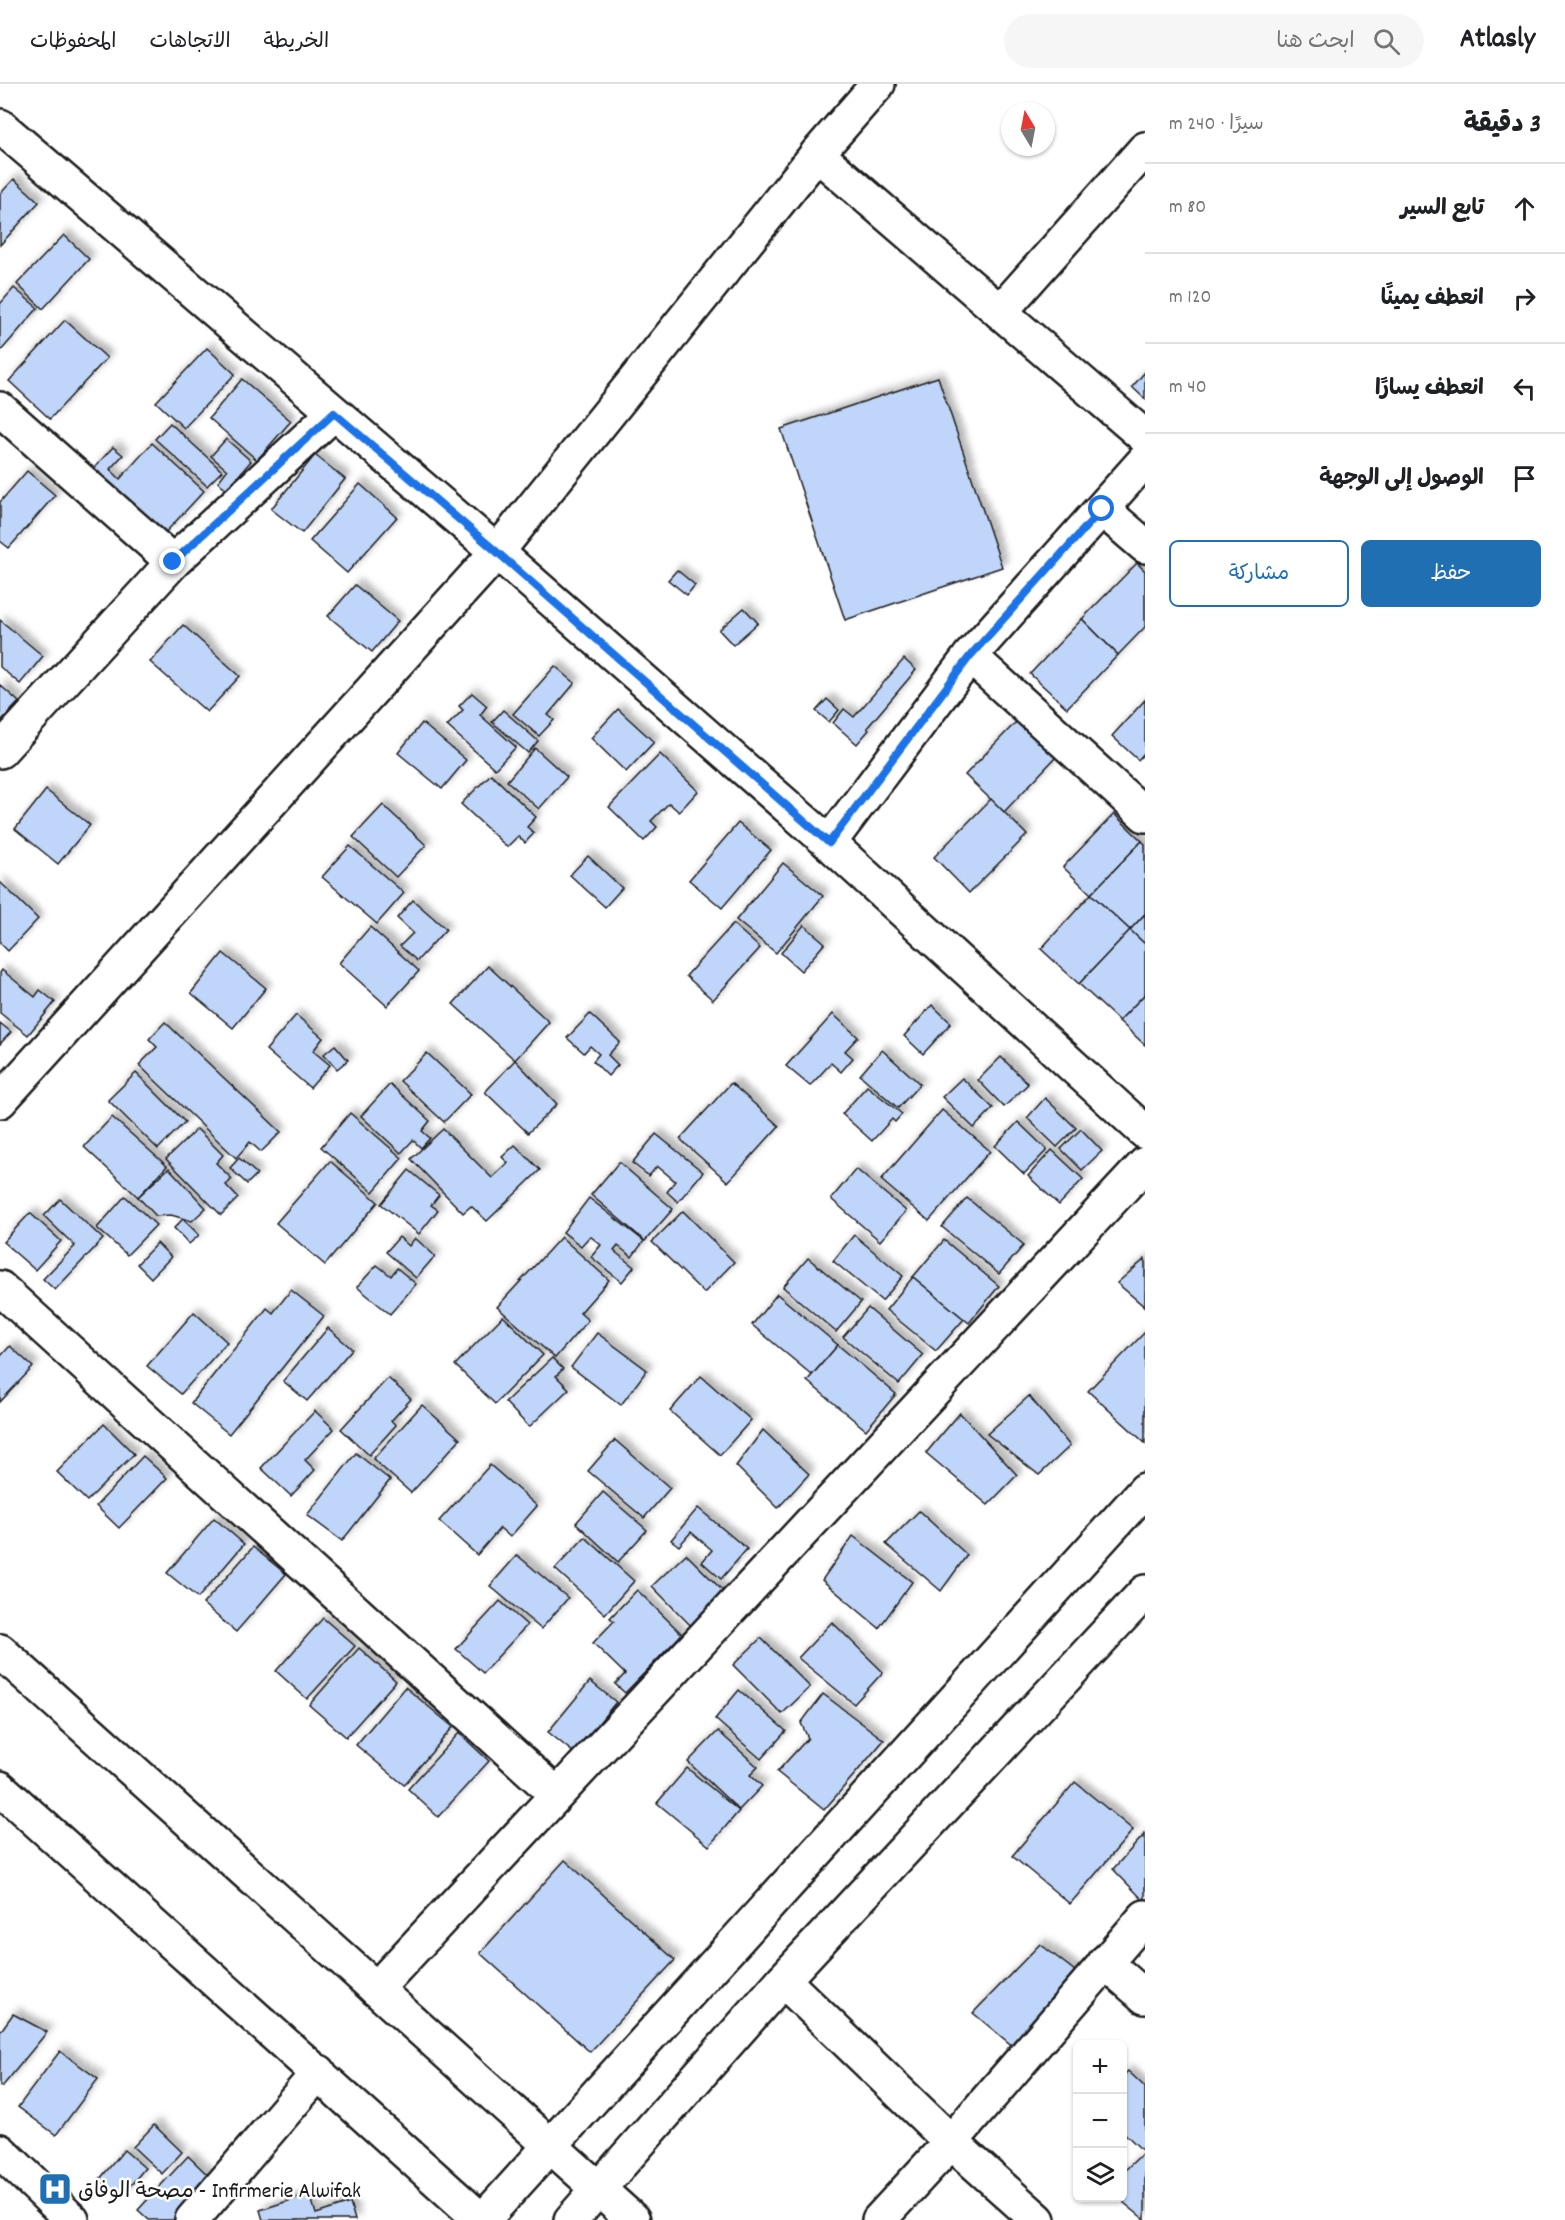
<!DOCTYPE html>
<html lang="ar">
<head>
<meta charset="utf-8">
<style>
  body { margin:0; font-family:Dekko,"Playpen Sans Arabic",sans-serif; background:#f6f6f6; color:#202124; direction:rtl }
  .controls { position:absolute; right:18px; bottom:18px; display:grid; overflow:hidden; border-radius:9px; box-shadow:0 2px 4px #0004 }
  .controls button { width:54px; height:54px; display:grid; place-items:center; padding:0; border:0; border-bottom:2px solid #e0e0e0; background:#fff; color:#202124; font:30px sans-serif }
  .compass { position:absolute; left:1001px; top:18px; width:54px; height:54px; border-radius:50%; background:#fff; box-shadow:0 2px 4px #0004; rotate:350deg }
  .stop { position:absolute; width:18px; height:18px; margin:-14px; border:4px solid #1a73e8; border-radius:50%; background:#fff }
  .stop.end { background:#1a73e8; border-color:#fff; box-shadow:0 2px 6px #0008 }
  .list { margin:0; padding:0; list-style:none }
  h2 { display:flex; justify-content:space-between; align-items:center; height:78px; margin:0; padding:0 24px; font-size:26px }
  h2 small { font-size:20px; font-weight:400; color:#757577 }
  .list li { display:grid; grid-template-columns:39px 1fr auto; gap:18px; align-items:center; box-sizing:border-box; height:90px; padding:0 24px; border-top:2px solid #e0e0e0 }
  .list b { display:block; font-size:22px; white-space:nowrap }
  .list em { font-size:20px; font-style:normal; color:#757577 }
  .actions { display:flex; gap:12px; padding:18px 24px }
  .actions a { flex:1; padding:14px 0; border:2px solid #1f6fb2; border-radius:9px; text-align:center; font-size:21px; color:#1f6fb2 }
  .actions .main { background:#1f6fb2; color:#fff }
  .icon { flex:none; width:33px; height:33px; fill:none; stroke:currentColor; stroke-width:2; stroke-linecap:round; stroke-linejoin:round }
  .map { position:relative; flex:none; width:1145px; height:2136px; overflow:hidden; direction:ltr }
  header { display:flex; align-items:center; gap:36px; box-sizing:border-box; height:84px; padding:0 30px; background:#fff; border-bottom:2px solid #e0e0e0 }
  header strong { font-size:28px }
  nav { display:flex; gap:33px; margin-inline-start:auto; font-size:21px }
  .search { width:420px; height:54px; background:#f6f6f6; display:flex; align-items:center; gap:15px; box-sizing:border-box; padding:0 21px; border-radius:33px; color:#757577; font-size:22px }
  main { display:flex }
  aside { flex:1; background:#fff }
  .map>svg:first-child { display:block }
</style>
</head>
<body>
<header>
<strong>Atlasly</strong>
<div class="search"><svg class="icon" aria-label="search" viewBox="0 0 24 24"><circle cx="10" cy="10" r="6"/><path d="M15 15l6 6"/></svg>ابحث هنا</div>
<nav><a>الخريطة</a><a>الاتجاهات</a><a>المحفوظات</a></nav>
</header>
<main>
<aside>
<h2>3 دقيقة<small>سيرًا · 240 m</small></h2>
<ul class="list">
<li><svg class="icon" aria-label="ahead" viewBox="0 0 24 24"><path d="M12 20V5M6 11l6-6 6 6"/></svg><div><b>تابع السير</b></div><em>80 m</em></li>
<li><svg class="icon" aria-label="right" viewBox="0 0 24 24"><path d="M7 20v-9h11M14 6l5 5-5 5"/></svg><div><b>انعطف يمينًا</b></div><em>120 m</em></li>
<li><svg class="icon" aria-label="left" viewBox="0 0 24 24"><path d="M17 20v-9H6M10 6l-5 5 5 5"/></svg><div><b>انعطف يسارًا</b></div><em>40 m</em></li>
<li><svg class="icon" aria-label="arrive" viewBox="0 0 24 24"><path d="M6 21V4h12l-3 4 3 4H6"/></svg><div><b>الوصول إلى الوجهة</b></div></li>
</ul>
<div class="actions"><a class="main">حفظ</a><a>مشاركة</a></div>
</aside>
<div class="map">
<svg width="1145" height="2136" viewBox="0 0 1145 2136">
  <defs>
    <filter id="shadow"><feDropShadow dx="5.5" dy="-5.5" stdDeviation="3" flood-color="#0004"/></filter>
  </defs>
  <rect width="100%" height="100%" fill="#fff"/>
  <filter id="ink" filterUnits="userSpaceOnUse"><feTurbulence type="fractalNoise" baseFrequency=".0167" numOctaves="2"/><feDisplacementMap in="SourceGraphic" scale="12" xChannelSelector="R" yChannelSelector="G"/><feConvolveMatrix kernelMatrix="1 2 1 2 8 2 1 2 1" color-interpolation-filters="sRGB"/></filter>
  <g filter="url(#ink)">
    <g fill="#bfd5f9" stroke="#1c1c1c" stroke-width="1.5" filter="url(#shadow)">
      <polygon points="14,95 39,118 0,161 0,110"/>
      <polygon points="64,151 89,175 43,225 17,200"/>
      <polygon points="14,204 38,224 0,268 0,220"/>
      <polygon points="65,236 107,274 50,335 9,297"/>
      <polygon points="207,264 235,290 184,344 156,318"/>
      <polygon points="1145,288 1145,315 1132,303"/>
      <polygon points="938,293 1002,483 845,536 781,345"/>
      <polygon points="242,295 291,337 257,376 209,334"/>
      <polygon points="170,339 222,387 207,402 155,355"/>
      <polygon points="226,355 251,377 227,405 218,398 227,386 211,372"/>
      <polygon points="152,359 204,407 165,449 94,384 113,363 123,371 110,385 120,395"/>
      <polygon points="315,371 345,395 302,449 271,425"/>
      <polygon points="27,387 55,411 9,464 0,457 0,418"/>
      <polygon points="360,400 397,433 347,489 310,457"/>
      <polygon points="1137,479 1145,487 1145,543 1118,571 1082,535"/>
      <polygon points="677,486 695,501 687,511 668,496"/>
      <polygon points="355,501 398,537 372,568 328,532"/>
      <polygon points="744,524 758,539 733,561 719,546"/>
      <polygon points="1082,535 1118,571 1067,624 1030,590"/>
      <polygon points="0,536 43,572 20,600 0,583"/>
      <polygon points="183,541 240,592 207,628 150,578"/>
      <polygon points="904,575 916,586 867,644 869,646 857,660 833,639 844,625 854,633"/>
      <polygon points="555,582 575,599 548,631 554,636 539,652 513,630"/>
      <polygon points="0,601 19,618 0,638"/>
      <polygon points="472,609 487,622 480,631 516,663 495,685 447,642 463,626 459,622"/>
      <polygon points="827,615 839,626 829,638 816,627"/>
      <polygon points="1145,616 1145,668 1138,676 1112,652"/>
      <polygon points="618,625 654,658 626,688 591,654"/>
      <polygon points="503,626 538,657 528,669 492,638"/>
      <polygon points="1017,637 1056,673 1004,728 965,691"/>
      <polygon points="422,639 466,676 442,705 398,669"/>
      <polygon points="535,664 567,693 539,725 507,697"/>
      <polygon points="660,670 698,707 679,728 669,719 651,737 657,743 644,757 609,723"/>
      <polygon points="491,690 536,733 527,743 534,749 525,759 518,752 507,763 461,720"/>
      <polygon points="46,706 90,741 58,780 15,745"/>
      <polygon points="991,715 1027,751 969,809 934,773"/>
      <polygon points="383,721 426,761 396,793 353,753"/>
      <polygon points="1114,730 1142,757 1091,810 1063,783"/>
      <polygon points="738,739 771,766 722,824 689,796"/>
      <polygon points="1142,757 1145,760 1145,830 1130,846 1091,810"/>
      <polygon points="350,762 404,809 377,840 322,793"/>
      <polygon points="588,772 622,804 605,823 570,791"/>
      <polygon points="783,779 823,812 776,869 736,836"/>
      <polygon points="0,798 38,835 8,867 0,859"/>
      <polygon points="1091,810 1130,846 1079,900 1041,865"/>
      <polygon points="413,816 446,845 417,877 400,862 413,849 397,834"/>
      <polygon points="1145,830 1145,860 1130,846"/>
      <polygon points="733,840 760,864 713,916 686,892"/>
      <polygon points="804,841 825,859 801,887 781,869"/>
      <polygon points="370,843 419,887 387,922 339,879"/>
      <polygon points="1130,846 1145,860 1145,910 1119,937 1079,900"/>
      <polygon points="223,869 266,904 233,944 191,909"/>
      <polygon points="488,882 549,938 515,976 453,920"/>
      <polygon points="2,886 35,913 40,906 55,918 28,951 0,929 0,889"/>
      <polygon points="1145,910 1145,961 1119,937"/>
      <polygon points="932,921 951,939 923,970 904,952"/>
      <polygon points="590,930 620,958 608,971 618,981 608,992 593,977 599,970 590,962 584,969 567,954"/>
      <polygon points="833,930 858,953 845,967 853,974 841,988 831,979 810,1002 786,982"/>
      <polygon points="296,931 323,954 313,967 330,981 310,1004 266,966"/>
      <polygon points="165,938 281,1048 261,1068 250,1058 236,1074 139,981 157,963 149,955"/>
      <polygon points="0,939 11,948 0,960"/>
      <polygon points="335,961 348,976 337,985 324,970"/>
      <polygon points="882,966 920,1000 898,1024 860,991"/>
      <polygon points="427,969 471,1010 444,1038 400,997"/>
      <polygon points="1001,973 1028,1000 1004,1023 978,996"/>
      <polygon points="515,976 557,1020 528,1049 485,1008"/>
      <polygon points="136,989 185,1038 158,1065 108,1016"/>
      <polygon points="962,994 993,1024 974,1044 942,1013"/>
      <polygon points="731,999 779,1042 728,1098 680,1055"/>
      <polygon points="390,1000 430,1037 422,1047 430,1054 421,1064 413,1056 401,1069 361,1032"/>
      <polygon points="867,1002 902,1030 895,1038 892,1035 872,1057 842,1030"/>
      <polygon points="1045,1014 1076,1044 1057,1063 1027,1034"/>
      <polygon points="942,1026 990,1067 929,1137 881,1096"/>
      <polygon points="350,1029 402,1074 373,1108 321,1063"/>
      <polygon points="112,1033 167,1082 138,1113 84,1063"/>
      <polygon points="1018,1038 1047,1066 1024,1090 995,1062"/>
      <polygon points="197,1045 223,1071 216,1079 232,1095 226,1101 238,1114 221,1131 166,1075"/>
      <polygon points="443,1045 492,1094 508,1079 502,1073 515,1061 540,1086 487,1137 471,1122 463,1129 411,1075"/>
      <polygon points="1081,1045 1102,1067 1082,1086 1061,1065"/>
      <polygon points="656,1050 703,1088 678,1118 667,1108 675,1097 657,1082 649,1092 632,1079"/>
      <polygon points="1052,1066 1083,1095 1059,1121 1028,1092"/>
      <polygon points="239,1074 257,1090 247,1100 230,1084"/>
      <polygon points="330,1077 378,1118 325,1181 276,1139"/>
      <polygon points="619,1078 673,1125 645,1157 591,1111"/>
      <polygon points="169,1084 206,1124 192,1137 171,1131 156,1132 138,1113"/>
      <polygon points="856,1085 906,1127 880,1157 831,1115"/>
      <polygon points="409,1086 439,1111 431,1121 438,1126 419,1150 381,1120"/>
      <polygon points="125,1112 156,1141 127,1171 97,1144"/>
      <polygon points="589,1114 644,1157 632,1173 618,1162 614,1167 634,1183 622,1198 591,1173 601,1161 590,1152 581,1162 563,1148"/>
      <polygon points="967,1114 1024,1161 999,1190 942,1143"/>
      <polygon points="60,1115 103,1155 55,1206 43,1195 75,1162 44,1132"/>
      <polygon points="683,1127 734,1178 704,1209 652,1158"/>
      <polygon points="30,1129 61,1157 35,1186 3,1158"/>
      <polygon points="183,1135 199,1151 189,1160 174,1144"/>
      <polygon points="854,1151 903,1192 882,1217 833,1177"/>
      <polygon points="399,1153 409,1162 415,1154 435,1172 416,1194 386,1168"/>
      <polygon points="561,1153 609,1196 580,1229 588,1236 555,1274 497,1223"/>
      <polygon points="944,1156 999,1202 969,1239 913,1193"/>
      <polygon points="157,1159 171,1173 151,1194 137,1180"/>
      <polygon points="808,1174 861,1218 836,1248 783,1203"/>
      <polygon points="1145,1175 1145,1223 1117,1199"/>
      <polygon points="377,1181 391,1192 397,1184 416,1200 390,1230 357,1203"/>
      <polygon points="913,1193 964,1235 936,1267 886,1226"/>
      <polygon points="291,1206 324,1232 229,1350 191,1319 267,1224 273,1229"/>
      <polygon points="777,1210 838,1261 812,1291 752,1241"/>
      <polygon points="868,1224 923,1271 899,1300 843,1253"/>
      <polygon points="194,1228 227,1258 181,1310 147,1282"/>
      <polygon points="503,1232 543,1271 495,1320 455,1281"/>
      <polygon points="328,1244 352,1265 307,1317 283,1297"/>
      <polygon points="1145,1248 1145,1359 1088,1307"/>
      <polygon points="597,1249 647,1286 621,1321 571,1283"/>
      <polygon points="838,1261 896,1310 866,1346 807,1297"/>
      <polygon points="10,1262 33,1283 0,1318 0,1273"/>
      <polygon points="552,1274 563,1285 556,1292 569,1305 529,1343 505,1318"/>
      <polygon points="701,1292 751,1336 720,1371 670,1327"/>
      <polygon points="388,1294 411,1315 391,1337 396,1341 369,1371 341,1345"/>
      <polygon points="1029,1312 1070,1362 1039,1391 987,1350"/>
      <polygon points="422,1321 460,1355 411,1409 373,1375"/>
      <polygon points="315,1327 334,1345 305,1376 315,1386 291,1412 261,1384"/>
      <polygon points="960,1329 1017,1391 988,1421 926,1369"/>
      <polygon points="104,1340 134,1370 87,1417 57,1388"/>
      <polygon points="763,1346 809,1390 778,1424 736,1382"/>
      <polygon points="615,1356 670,1404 644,1434 588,1387"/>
      <polygon points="356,1369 390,1396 342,1457 307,1431"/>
      <polygon points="143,1372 167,1394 119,1444 96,1422"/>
      <polygon points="490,1381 537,1422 510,1453 500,1444 477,1471 439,1437"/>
      <polygon points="603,1408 647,1446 618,1478 576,1439"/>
      <polygon points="698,1424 747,1465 721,1495 702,1478 712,1466 691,1448 679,1462 671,1456"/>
      <polygon points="919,1427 967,1471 941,1507 886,1460"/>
      <polygon points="214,1434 244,1460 198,1514 167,1489"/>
      <polygon points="853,1452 912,1498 879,1544 822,1496"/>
      <polygon points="585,1453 634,1497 605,1530 555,1485"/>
      <polygon points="253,1463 286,1490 236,1548 203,1520"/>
      <polygon points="686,1470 726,1510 692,1543 652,1502"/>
      <polygon points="517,1471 568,1514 541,1545 490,1502"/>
      <polygon points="637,1506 682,1550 625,1609 615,1600 625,1590 593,1559 614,1537 610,1534"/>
      <polygon points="500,1517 527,1541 483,1589 456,1565"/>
      <polygon points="323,1534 355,1562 307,1615 276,1587"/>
      <polygon points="832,1538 883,1588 854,1620 798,1574"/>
      <polygon points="761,1554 810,1603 782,1630 733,1581"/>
      <polygon points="359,1564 396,1597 346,1653 309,1621"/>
      <polygon points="590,1597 616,1618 574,1669 548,1648"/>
      <polygon points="405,1603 453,1643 404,1701 356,1661"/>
      <polygon points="739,1606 786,1647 761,1675 715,1635"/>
      <polygon points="823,1610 884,1656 824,1726 777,1688 808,1654 801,1639"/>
      <polygon points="718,1647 758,1683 750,1691 762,1702 739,1726 688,1678"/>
      <polygon points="459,1649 489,1677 438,1733 408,1705"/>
      <polygon points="687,1684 739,1727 709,1762 657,1719"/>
      <polygon points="1075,1698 1133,1746 1070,1820 1012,1772"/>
      <polygon points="1145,1750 1145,1818 1113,1785"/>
      <polygon points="565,1776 675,1876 590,1968 480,1869"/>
      <polygon points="1040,1860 1088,1897 1015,1964 973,1929"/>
      <polygon points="13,1930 47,1948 2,2003 0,2002 0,1948"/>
      <polygon points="60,1967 98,1995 56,2051 18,2023"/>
      <polygon points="1128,1987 1145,2003 1145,2069 1122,2047 1122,1993"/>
      <polygon points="154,2041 182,2068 162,2090 133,2063"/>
      <polygon points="124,2066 145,2084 120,2114 99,2096"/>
      <polygon points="1144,2068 1145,2069 1145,2136 1118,2114 1122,2114 1122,2089"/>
      <polygon points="188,2072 213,2096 175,2136 149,2136 138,2126"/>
      <polygon points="310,2110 316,2130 350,2119 355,2136 263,2136 260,2126"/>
    </g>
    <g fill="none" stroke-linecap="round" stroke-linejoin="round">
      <g stroke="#1c1c1c" stroke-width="38">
        <g id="minor">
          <polyline points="0,42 497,468 829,759 1145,1048"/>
          <polyline points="817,70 1145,353"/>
          <polyline points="1000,228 1145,65"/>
          <polyline points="0,325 173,478"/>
          <polyline points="1102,425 1145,462"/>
          <polyline points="970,572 1145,731"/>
          <polyline points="0,667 173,478 334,329"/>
          <polyline points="829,759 970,572 1145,376"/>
          <polyline points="0,1017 497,468 817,70 878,0"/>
          <polyline points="0,1204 556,1710"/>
          <polyline points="0,1567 633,2136"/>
          <polyline points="0,1704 481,2136"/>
          <polyline points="1105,1878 1145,1913"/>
          <polyline points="783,1896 951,2058 1038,2136"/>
          <polyline points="376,1905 1145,1080"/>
          <polyline points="0,2067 72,2136"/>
          <polyline points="192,2136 319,1988"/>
          <polyline points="483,2136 1145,1406"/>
          <polyline points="571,2136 783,1896 1145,1508"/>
          <polyline points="879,2136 951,2058 1145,1833"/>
        </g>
      </g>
      <use href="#minor" stroke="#fff" stroke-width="33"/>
    </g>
  </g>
  <g fill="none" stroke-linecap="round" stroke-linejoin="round" filter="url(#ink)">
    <polyline stroke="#1a73e8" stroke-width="8" points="173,478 334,329 497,468 829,759 970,572 1102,425"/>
  </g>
  <defs>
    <g id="hospital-square" transform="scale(1.725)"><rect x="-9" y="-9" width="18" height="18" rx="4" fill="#1f6fb2" stroke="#fff"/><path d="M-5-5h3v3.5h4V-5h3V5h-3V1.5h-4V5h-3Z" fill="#fff"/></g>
  </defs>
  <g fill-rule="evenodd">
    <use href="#hospital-square" x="55" y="2105"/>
  </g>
  <g text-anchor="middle" stroke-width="5" stroke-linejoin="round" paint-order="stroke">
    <g font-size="22" fill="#1c1c1c" stroke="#fff" text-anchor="start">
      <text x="78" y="2113">مصحة الوفاق - Infirmerie Alwifak</text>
    </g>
  </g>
</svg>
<div class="controls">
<button>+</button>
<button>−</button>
<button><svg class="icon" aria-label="layers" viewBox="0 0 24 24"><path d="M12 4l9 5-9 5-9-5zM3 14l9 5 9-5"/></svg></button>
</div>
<svg class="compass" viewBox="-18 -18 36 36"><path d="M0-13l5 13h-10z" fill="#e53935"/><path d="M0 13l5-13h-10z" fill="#757577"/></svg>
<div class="stop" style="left:1102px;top:425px"></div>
<div class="stop end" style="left:173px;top:478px"></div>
</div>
</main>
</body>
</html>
